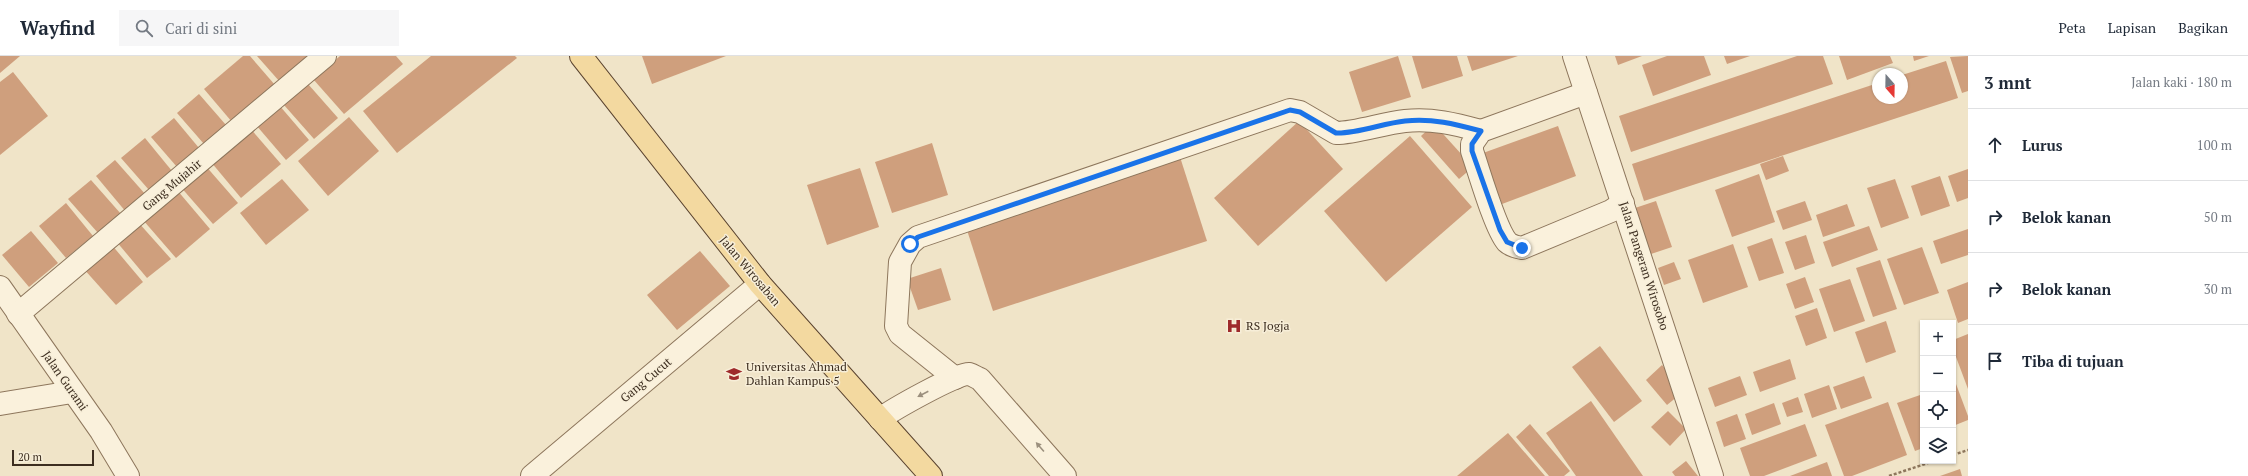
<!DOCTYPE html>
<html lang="id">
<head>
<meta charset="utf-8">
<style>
  body { margin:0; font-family:"PT Serif",serif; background:#f6f6f7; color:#1f2937 }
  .controls { position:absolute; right:12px; bottom:12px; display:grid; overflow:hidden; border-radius:0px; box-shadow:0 1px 3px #0004 }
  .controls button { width:36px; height:36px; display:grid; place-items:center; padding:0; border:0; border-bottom:1px solid #e0e1e3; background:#fff; color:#1f2937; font:20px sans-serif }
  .compass { position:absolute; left:1872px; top:12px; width:36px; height:36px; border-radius:50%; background:#fff; box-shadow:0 1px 3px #0004; rotate:160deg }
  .scale { position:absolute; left:12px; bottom:10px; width:82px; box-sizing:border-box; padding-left:4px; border:2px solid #3d2e20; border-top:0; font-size:11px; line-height:14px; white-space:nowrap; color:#3d2e20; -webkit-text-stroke:3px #f7eed8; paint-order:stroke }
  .stop { position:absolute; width:12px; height:12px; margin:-9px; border:3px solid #1a73e8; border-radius:50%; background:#fff }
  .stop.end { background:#1a73e8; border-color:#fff; box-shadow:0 1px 4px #0008 }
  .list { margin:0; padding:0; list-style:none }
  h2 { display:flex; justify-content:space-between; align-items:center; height:52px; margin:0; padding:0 16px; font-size:17px }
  h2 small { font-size:13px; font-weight:400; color:#747a83 }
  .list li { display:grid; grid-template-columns:26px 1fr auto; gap:12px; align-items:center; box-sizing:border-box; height:72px; padding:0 16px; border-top:1px solid #e0e1e3 }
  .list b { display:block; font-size:15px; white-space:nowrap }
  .list em { font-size:13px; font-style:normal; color:#747a83 }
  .icon { flex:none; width:22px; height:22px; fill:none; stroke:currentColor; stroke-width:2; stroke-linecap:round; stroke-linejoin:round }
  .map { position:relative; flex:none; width:1968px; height:420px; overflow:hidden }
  header { display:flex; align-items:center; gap:24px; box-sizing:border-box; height:56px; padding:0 20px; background:#fff; border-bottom:1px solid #e0e1e3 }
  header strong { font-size:19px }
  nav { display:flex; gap:22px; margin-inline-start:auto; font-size:14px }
  .search { width:280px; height:36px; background:#f6f6f7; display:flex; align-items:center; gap:10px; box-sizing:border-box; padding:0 14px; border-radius:0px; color:#747a83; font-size:15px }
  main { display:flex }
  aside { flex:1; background:#fff }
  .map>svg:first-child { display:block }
</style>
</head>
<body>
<header>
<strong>Wayfind</strong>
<div class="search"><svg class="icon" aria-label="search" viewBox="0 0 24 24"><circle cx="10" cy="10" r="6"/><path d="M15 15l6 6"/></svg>Cari di sini</div>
<nav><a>Peta</a><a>Lapisan</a><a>Bagikan</a></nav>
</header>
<main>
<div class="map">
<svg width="1968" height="420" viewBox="0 0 1968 420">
  <rect width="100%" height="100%" fill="#f0e4c8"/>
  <g fill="#cf9f7d">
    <polygon points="0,0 20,0 0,17"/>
    <polygon points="243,0 250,0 275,29 232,66 204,33"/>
    <polygon points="257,0 311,0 280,26"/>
    <polygon points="340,0 396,0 403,8 344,58 313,23"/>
    <polygon points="431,0 515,0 517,2 397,97 363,55"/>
    <polygon points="642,0 726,0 652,28"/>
    <polygon points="1398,0 1411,41 1362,56 1349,16"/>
    <polygon points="1412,0 1457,0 1463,20 1422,33"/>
    <polygon points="1467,0 1518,0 1472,15"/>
    <polygon points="1615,0 1642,0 1618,9"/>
    <polygon points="1667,0 1704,0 1711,19 1653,40 1642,9"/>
    <polygon points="1724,0 1750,0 1727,8"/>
    <polygon points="1797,0 1823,0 1833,28 1631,96 1619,60"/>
    <polygon points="1839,0 1890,0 1893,7 1847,24"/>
    <polygon points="1913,0 1929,0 1914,5"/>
    <polygon points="1968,0 1968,35 1962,37 1950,1"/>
    <polygon points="1946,5 1958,42 1644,145 1632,108 1878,27 1878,42 1902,42 1902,19"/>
    <polygon points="13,16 48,60 0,99 0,26"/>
    <polygon points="308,28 338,62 314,83 284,49"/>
    <polygon points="199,38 226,69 204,88 177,57"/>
    <polygon points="279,49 309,84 286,104 256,69"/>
    <polygon points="349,61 379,95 328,140 298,105"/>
    <polygon points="174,62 199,92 177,111 151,81"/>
    <polygon points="1299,65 1343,113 1258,190 1214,142"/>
    <polygon points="1434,68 1473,111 1459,123 1421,80"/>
    <polygon points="1558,70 1576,120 1502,148 1483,97"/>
    <polygon points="250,72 281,108 241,142 211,106"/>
    <polygon points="1410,80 1472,151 1386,226 1324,155"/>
    <polygon points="145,82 172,115 149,134 121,102"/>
    <polygon points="932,87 948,139 892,157 875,106"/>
    <polygon points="1783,100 1789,115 1766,124 1760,108"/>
    <polygon points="1180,101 1207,185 993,255 966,171"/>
    <polygon points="115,104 146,139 126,156 96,120"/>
    <polygon points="204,108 238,147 213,168 179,129"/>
    <polygon points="860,112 879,171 827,189 807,129"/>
    <polygon points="1968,113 1968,142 1957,146 1948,120"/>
    <polygon points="1759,118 1775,166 1732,181 1715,134"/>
    <polygon points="1940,120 1950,150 1921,160 1911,130"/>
    <polygon points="282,123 309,154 266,189 240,157"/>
    <polygon points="1895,123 1909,162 1881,172 1867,132"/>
    <polygon points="91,124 121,158 98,177 68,143"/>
    <polygon points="177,134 210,173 176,202 143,164"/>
    <polygon points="1656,145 1672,191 1651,198 1635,152"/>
    <polygon points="1805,145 1812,164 1783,174 1776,155"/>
    <polygon points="66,147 93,180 66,202 39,170"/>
    <polygon points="1847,148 1855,170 1823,181 1816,159"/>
    <polygon points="138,166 171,203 147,222 116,185"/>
    <polygon points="1869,170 1878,194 1832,211 1823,186"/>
    <polygon points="1968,173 1968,199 1941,208 1933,185"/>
    <polygon points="31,175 58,207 29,231 2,199"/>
    <polygon points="1806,179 1815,207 1795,214 1785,186"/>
    <polygon points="1772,182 1784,217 1759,225 1747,191"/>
    <polygon points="111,188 143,226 116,249 83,212"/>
    <polygon points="1733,188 1748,231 1703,247 1688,204"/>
    <polygon points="1922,191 1939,237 1904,249 1887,203"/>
    <polygon points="700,195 730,230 677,274 647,239"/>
    <polygon points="1880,204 1897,253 1873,261 1856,212"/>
    <polygon points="1674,206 1681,223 1664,229 1658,212"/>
    <polygon points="941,212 951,244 918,254 907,223"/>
    <polygon points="1805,221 1814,246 1795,253 1786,228"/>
    <polygon points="1850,223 1865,265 1834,276 1819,233"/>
    <polygon points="1968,226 1968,263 1958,267 1947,234"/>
    <polygon points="1817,252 1827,282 1806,290 1795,260"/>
    <polygon points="1886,265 1896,296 1866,307 1855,276"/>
    <polygon points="1968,278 1968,333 1953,293 1953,284"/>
    <polygon points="1600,290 1642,345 1614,366 1572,311"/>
    <polygon points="1790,303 1796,323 1760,336 1753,316"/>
    <polygon points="1662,309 1684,335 1667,349 1646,324"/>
    <polygon points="1740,320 1747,339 1715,351 1708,332"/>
    <polygon points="1864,320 1872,342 1841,353 1833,331"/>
    <polygon points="1953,320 1968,360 1968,364 1953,370"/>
    <polygon points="1829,329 1837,353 1812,362 1804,338"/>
    <polygon points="1923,338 1923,392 1915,395 1897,347"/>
    <polygon points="1798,341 1803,356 1787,361 1782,347"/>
    <polygon points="1591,345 1643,420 1576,420 1546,377"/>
    <polygon points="1888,346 1907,399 1852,420 1844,420 1825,369"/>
    <polygon points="1774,347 1781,368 1752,379 1745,358"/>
    <polygon points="1668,355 1686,373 1670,390 1651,371"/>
    <polygon points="1737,358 1746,383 1724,391 1716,366"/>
    <polygon points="1530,368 1570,415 1564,420 1549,420 1516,381"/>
    <polygon points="1805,368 1817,400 1764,420 1750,420 1740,392"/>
    <polygon points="1508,377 1545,420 1457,420"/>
    <polygon points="1686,405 1698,420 1675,420 1672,416"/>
    <polygon points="1827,406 1832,420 1790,420"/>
    <polygon points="1960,413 1962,420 1940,420"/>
  </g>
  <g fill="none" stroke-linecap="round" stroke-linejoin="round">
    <g stroke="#8d765c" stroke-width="24">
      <g id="minor">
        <polyline points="1574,0 1712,420"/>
        <path d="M1586 37 1481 75 1472 88V95C1479 115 1495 172 1507 186 1511 190 1517 191 1522 192L1611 155 1623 147"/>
        <polyline points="0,231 101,375 128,420"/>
        <polyline points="18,258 325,0"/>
        <path d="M955 322 900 278 896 270 900 206 910 188 918 181 1290 54 1300 56 1336 77C1356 77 1384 67 1405 65 1432 62 1455 68 1481 75"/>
        <polyline points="0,348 72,336"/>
        <path d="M880 363C892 354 957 317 969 318 973 319 977 322 980 323L1065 420"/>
        <polyline points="532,420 760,228"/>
      </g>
    </g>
    <g stroke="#5b4430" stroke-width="24">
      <polyline id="major" points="581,0 760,228 931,420"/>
    </g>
    <g stroke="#8d765c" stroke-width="2.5" stroke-dasharray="3 2" stroke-linecap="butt">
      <polyline points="1953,399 1968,394"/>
      <polyline points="1889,420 1934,405"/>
    </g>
    <use href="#minor" stroke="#faf1dc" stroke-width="22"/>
    <use href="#major" stroke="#f3d9a0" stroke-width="22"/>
  </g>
  <defs><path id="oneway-solid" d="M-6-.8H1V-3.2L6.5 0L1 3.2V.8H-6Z"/></defs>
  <g fill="#9c907e">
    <use href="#oneway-solid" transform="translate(923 338) rotate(153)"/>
    <use href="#oneway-solid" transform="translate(1040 391) rotate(-131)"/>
  </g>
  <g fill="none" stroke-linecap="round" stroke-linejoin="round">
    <path stroke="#1a73e8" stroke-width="5" d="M910 188 918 181 1290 54 1300 56 1336 77C1356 78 1384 67 1405 65 1432 62 1455 68 1481 75L1472 88V95L1500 174 1507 186 1522 192"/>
  </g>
  <defs>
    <g id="hospital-bare" transform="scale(1.2)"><path d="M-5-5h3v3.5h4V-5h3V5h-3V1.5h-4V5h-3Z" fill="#9e2a2b" stroke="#f7eed8" stroke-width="2.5" paint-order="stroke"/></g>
    <g id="university-bare" transform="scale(1.2)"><path d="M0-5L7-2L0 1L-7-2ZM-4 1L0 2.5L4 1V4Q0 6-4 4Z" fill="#9e2a2b" stroke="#f7eed8" stroke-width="2.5" paint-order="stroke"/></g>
  </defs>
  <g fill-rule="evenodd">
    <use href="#hospital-bare" x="1234" y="270"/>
    <use href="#university-bare" x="734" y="318"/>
  </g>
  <g text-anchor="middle" stroke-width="3" stroke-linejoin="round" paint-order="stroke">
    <g font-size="12" fill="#3d2e20" stroke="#f7eed8">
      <text transform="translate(172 129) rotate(-40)" y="4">Gang Mujahir</text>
      <text transform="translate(1644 210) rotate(72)" y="4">Jalan Pangeran Wirosobo</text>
      <text transform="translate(750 215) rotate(50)" y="4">Jalan Wirosaban</text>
      <text transform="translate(646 324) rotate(-40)" y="4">Gang Cucut</text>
      <text transform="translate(65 325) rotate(55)" y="4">Jalan Gurami</text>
    </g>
    <g font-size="12" fill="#3d2e20" stroke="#f7eed8" text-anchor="start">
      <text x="1246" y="274">RS Jogja</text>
      <text x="746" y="315">Universitas Ahmad<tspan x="746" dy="14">Dahlan Kampus 5</tspan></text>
    </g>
  </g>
</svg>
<div class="controls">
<button>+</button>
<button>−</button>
<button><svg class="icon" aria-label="locate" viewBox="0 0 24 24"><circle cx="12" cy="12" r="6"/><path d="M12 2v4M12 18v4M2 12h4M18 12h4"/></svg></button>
<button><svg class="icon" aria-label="layers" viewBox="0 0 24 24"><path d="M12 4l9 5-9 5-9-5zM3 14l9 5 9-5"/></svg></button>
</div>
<svg class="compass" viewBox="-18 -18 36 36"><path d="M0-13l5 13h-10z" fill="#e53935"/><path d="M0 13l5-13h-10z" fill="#747a83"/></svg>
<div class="scale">20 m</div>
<div class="stop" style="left:910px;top:188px"></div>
<div class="stop end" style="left:1522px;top:192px"></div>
</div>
<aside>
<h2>3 mnt<small>Jalan kaki · 180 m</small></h2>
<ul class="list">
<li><svg class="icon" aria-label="ahead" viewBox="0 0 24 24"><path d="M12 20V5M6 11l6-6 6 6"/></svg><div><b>Lurus</b></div><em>100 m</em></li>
<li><svg class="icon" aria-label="right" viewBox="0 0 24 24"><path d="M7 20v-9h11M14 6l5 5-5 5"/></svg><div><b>Belok kanan</b></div><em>50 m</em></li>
<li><svg class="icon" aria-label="right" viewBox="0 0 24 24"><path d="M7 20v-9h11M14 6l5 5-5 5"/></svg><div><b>Belok kanan</b></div><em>30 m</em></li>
<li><svg class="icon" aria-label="arrive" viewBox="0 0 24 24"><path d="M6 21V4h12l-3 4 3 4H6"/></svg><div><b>Tiba di tujuan</b></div></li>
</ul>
</aside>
</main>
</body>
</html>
